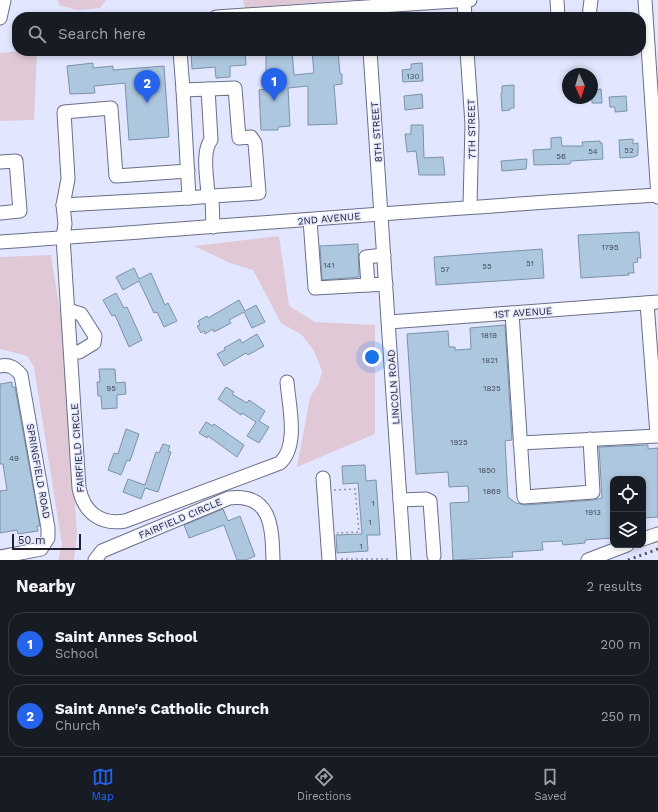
<!DOCTYPE html>
<html lang="en">
<head>
<meta charset="utf-8">
<style>
  body { margin:0; font-family:"Work Sans",sans-serif; background:#20242c; color:#f1f3f6 }
  .controls { position:absolute; right:12px; bottom:12px; display:grid; overflow:hidden; border-radius:8px; box-shadow:0 2px 6px #0003 }
  .controls button { width:36px; height:36px; display:grid; place-items:center; padding:0; border:0; border-bottom:1px solid #363941; background:#171b24; color:#f1f3f6; font:20px sans-serif }
  .compass { position:absolute; left:562px; top:68px; width:36px; height:36px; border-radius:50%; background:#171b24; box-shadow:0 2px 6px #0003; rotate:176deg }
  .scale { position:absolute; left:12px; bottom:10px; width:69px; box-sizing:border-box; padding-left:4px; border:2px solid #1f202b; border-top:0; font-size:11px; line-height:14px; white-space:nowrap; color:#1f202b; -webkit-text-stroke:3px #e2e6ff; paint-order:stroke }
  .you { position:absolute; left:372px; top:357px; width:14px; height:14px; margin:-10px; border:3px solid #fff; border-radius:50%; background:#1a73e8; box-shadow:0 0 0 6px #1a73e833 }
  .badge { display:grid; place-items:center; width:26px; height:26px; border-radius:50%; background:#2563eb; color:#fff; font-size:13px; font-weight:700 }
  .pin { position:absolute; translate:-50% -33px; filter:drop-shadow(0 1px 2px #0008) }
  .pin::after { content:''; position:absolute; top:21px; width:14px; height:12px; background:inherit; clip-path:polygon(0 0,100% 0,50% 100%) }
  .list { margin:0; padding:0; list-style:none }
  h2 { display:flex; justify-content:space-between; align-items:center; height:52px; margin:0; padding:0 16px; font-size:17px }
  h2 small { font-size:13px; font-weight:400; color:#9ea1a6 }
  .list li { display:grid; grid-template-columns:26px 1fr auto; gap:12px; align-items:center; box-sizing:border-box; height:64px; margin:0 8px 8px; padding:0 8px; border:1px solid #363941; border-radius:16px }
  .list b { display:block; font-size:15px; white-space:nowrap }
  .list p { margin:0; font-size:13px; white-space:nowrap; color:#9ea1a6 }
  .list em { font-size:13px; font-style:normal; color:#9ea1a6 }
  .icon { flex:none; width:22px; height:22px; fill:none; stroke:currentColor; stroke-width:2; stroke-linecap:round; stroke-linejoin:round }
  .map { position:relative; flex:none; width:658px; height:560px; overflow:hidden }
  .search { position:absolute; background:#171b24; box-shadow:0 2px 6px #0003; left:12px; right:12px; top:12px; height:44px; display:flex; align-items:center; gap:10px; box-sizing:border-box; padding:0 14px; border-radius:16px; color:#9ea1a6; font-size:15px }
  .sheet { height:196px; background:#171b24 }
  nav { display:flex; justify-content:space-around; align-items:center; box-sizing:border-box; height:56px; border-top:1px solid #363941; background:#171b24; font-size:11px; color:#9ea1a6 }
  nav a { display:grid; justify-items:center; gap:2px }
  nav .on { color:#2563eb }
  .map>svg:first-child { display:block }
</style>
</head>
<body>
<div class="map">
<svg width="658" height="560" viewBox="0 0 658 560">
  <rect width="100%" height="100%" fill="#e2e6ff"/>
  <g fill="#e0c8d7">
    <polygon points="58,0 106,0 100,8 77,10 59,5"/>
    <polygon points="243,0 349,0 245,8"/>
    <polygon points="19,51 37,51 34,120 0,121 0,53"/>
    <polygon points="279,236 289,306 315,322 375,325 375,434 297,467 310,397 319,383 322,371 314,351 302,335 281,323 253,270 230,263 194,246"/>
    <polygon points="51,255 62,324 77,533 74,560 58,560 62,545 34,367 27,356 0,349 0,257"/>
  </g>
  <g fill="#adc7df" stroke="#7b92a8">
    <polygon points="191,51 245,51 246,65 230,66 230,77 216,78 215,67 192,69"/>
    <polygon points="266,51 292,51 294,75 314,73 312,51 338,51 340,74 342,74 342,84 334,85 337,124 308,125 308,86 288,88 290,126 278,127 278,130 261,130 259,90 266,89"/>
    <polygon points="93,63 93,68 113,66 113,70 164,66 169,137 129,140 125,83 94,86 95,93 70,94 67,66"/>
    <polygon points="422,63 423,81 403,82 402,70 411,69 411,64"/>
    <polygon points="514,85 514,108 510,108 510,110 502,111 501,93 502,93 502,86"/>
    <polygon points="601,89 602,103 592,103 592,90"/>
    <polygon points="422,94 423,108 405,110 404,96"/>
    <polygon points="626,96 627,111 615,112 615,107 610,107 609,97"/>
    <polygon points="411,125 423,125 424,158 443,157 445,175 419,175 416,151 407,152 405,134 411,134"/>
    <polygon points="561,137 562,146 583,146 582,142 600,141 600,143 602,143 603,159 571,161 570,164 534,165 533,150 551,149 551,138"/>
    <polygon points="633,139 633,144 638,143 638,155 634,157 620,158 619,140"/>
    <polygon points="527,159 526,169 502,171 501,161"/>
    <polygon points="639,232 641,258 637,258 638,262 633,263 634,273 628,273 629,275 581,278 578,235"/>
    <polygon points="358,244 359,277 322,280 320,246"/>
    <polygon points="542,249 544,278 436,285 434,257"/>
    <polygon points="134,268 139,279 151,273 165,305 168,303 177,321 164,327 157,312 154,313 139,281 123,290 116,277"/>
    <polygon points="116,293 124,308 127,307 142,340 129,347 115,315 112,316 103,300"/>
    <polygon points="239,300 245,311 256,305 265,322 252,328 244,312 229,320 231,323 214,332 213,329 205,334 204,331 201,333 197,326 200,325 198,321 207,316 208,318"/>
    <polygon points="505,325 512,440 505,441 508,497 516,503 525,505 594,500 602,498 599,447 648,445 648,449 658,448 658,517 643,518 643,479 613,479 613,538 585,540 585,543 563,545 562,541 542,542 543,550 512,552 513,557 453,560 450,503 469,502 468,486 449,487 448,472 416,474 407,334 448,331 449,347 455,347 455,350 471,349 470,328"/>
    <polygon points="257,334 264,346 248,355 246,353 224,366 217,354 225,350 224,348 240,339 242,343"/>
    <polygon points="99,369 115,369 116,383 125,382 126,394 117,395 117,408 102,409 101,396 98,396 97,382 100,382"/>
    <polygon points="12,382 12,387 15,387 40,526 37,526 38,531 18,534 17,530 0,533 0,491 7,490 3,464 0,464 0,384"/>
    <polygon points="226,387 234,392 232,394 247,403 249,400 265,411 259,421 269,427 259,443 247,436 256,422 242,413 241,415 218,399"/>
    <polygon points="206,422 213,426 214,424 244,445 237,457 208,436 207,438 199,433"/>
    <polygon points="126,429 139,434 130,461 127,460 121,475 108,470 114,453 118,454"/>
    <polygon points="163,444 170,446 168,451 171,452 158,492 145,488 141,499 123,492 128,479 145,485 156,452 159,453"/>
    <polygon points="365,465 366,481 376,480 380,535 367,535 368,551 337,553 336,535 362,534 358,483 343,484 342,466"/>
    <polygon points="223,509 228,521 240,516 255,556 246,560 237,560 224,525 189,538 184,525"/>
  </g>
  <g fill="none" stroke-linecap="round" stroke-linejoin="round">
    <g stroke="#6a6e89" stroke-width="15">
      <g id="minor">
        <polyline points="557,0 558,17"/>
        <polyline points="645,0 658,197"/>
        <polyline points="464,1 465,17"/>
        <polyline points="216,17 470,0"/>
        <polyline points="589,17 591,0"/>
        <polyline points="0,18 4,0"/>
        <polyline points="180,51 183,90"/>
        <polyline points="370,51 404,560"/>
        <polyline points="467,51 472,124 470,206"/>
        <path d="M208 89 211 140C201 152 208 182 208 197"/>
        <polyline points="0,162 16,161 20,211 0,213"/>
        <polyline points="212,196 189,198 183,90 235,88 239,138 251,137 255,143 259,193 212,196 213,227"/>
        <path d="M189 198 63 205 65 224 63 237 79 488C84 513 101 525 125 521L280 463C299 446 289 406 287 382"/>
        <polyline points="63,205 68,179 64,112 111,108 116,176 188,171"/>
        <polyline points="310,220 315,288 386,284"/>
        <path d="M0 242C219 227 438 208 658 195"/>
        <polyline points="368,285 366,257 384,255"/>
        <polyline points="647,303 657,435"/>
        <polyline points="68,310 81,314 95,336 94,343 79,352 71,352"/>
        <polyline points="512,313 524,497 593,492 590,439"/>
        <polyline points="389,322 658,302"/>
        <path d="M0 366C10 364 15 368 21 375L48 528V538L41 549 0 557"/>
        <polyline points="520,443 658,436"/>
        <polyline points="323,478 329,560"/>
        <polyline points="400,500 426,499 430,501 434,556"/>
        <polyline points="643,539 658,534"/>
        <path d="M95 560 102 551 229 498C272 493 272 528 273 560"/>
        <polyline points="588,560 627,545"/>
      </g>
    </g>
    <g stroke="#9093a6" stroke-width="1.5" stroke-dasharray="2 3" stroke-linecap="butt">
      <polyline points="334,490 355,489 359,532 337,533"/>
      <polyline points="341,559 390,559"/>
    </g>
    <use href="#minor" stroke="#fff" stroke-width="13"/>
    <polyline stroke="#4f5160" stroke-width="3" stroke-dasharray="2 4" stroke-linecap="butt" points="628,560 658,549"/>
  </g>
  <g text-anchor="middle" stroke-width="3" stroke-linejoin="round" paint-order="stroke">
    <g font-size="8" fill="#424a58">
      <text x="413" y="79">130</text>
      <text x="629" y="153">52</text>
      <text x="593" y="154">54</text>
      <text x="561" y="159">56</text>
      <text x="610" y="250">1795</text>
      <text x="530" y="266">51</text>
      <text x="329" y="268">141</text>
      <text x="487" y="269">55</text>
      <text x="445" y="272">57</text>
      <text x="489" y="338">1819</text>
      <text x="490" y="363">1821</text>
      <text x="111" y="391">95</text>
      <text x="492" y="391">1825</text>
      <text x="459" y="445">1925</text>
      <text x="14" y="461">49</text>
      <text x="487" y="473">1850</text>
      <text x="492" y="494">1869</text>
      <text x="373" y="506">1</text>
      <text x="593" y="515">1913</text>
      <text x="370" y="525">1</text>
      <text x="361" y="549">1</text>
    </g>
    <g font-size="10" fill="#1f202b" stroke="#e2e6ff">
      <text transform="translate(471 129) rotate(-91)" y="4">7TH STREET</text>
      <text transform="translate(376 132) rotate(-94)" y="4">8TH STREET</text>
      <text transform="translate(329 218) rotate(-5)" y="4">2ND AVENUE</text>
      <text transform="translate(523 312) rotate(-4)" y="4">1ST AVENUE</text>
      <text transform="translate(393 387) rotate(-94)" y="4">LINCOLN ROAD</text>
      <text transform="translate(77 448) rotate(-94)" y="4">FAIRFIELD CIRCLE</text>
      <text transform="translate(39 471) rotate(80)" y="4">SPRINGFIELD ROAD</text>
      <text transform="translate(180 518) rotate(-23)" y="4">FAIRFIELD CIRCLE</text>
    </g>
  </g>
</svg>
<div class="controls">
<button><svg class="icon" aria-label="locate" viewBox="0 0 24 24"><circle cx="12" cy="12" r="6"/><path d="M12 2v4M12 18v4M2 12h4M18 12h4"/></svg></button>
<button><svg class="icon" aria-label="layers" viewBox="0 0 24 24"><path d="M12 4l9 5-9 5-9-5zM3 14l9 5 9-5"/></svg></button>
</div>
<svg class="compass" viewBox="-18 -18 36 36"><path d="M0-13l5 13h-10z" fill="#e53935"/><path d="M0 13l5-13h-10z" fill="#9ea1a6"/></svg>
<div class="scale">50 m</div>
<div class="you"></div>
<div class="pin badge" style="left:274px;top:101px">1</div>
<div class="pin badge" style="left:147px;top:103px">2</div>
<div class="search"><svg class="icon" aria-label="search" viewBox="0 0 24 24"><circle cx="10" cy="10" r="6"/><path d="M15 15l6 6"/></svg>Search here</div>
</div>
<section class="sheet">
<h2>Nearby<small>2 results</small></h2>
<ul class="list">
<li><span class="badge">1</span><div><b>Saint Annes School</b><p>School</p></div><em>200 m</em></li>
<li><span class="badge">2</span><div><b>Saint Anne's Catholic Church</b><p>Church</p></div><em>250 m</em></li>
</ul>
</section>
<nav>
<a class="on"><svg class="icon" aria-label="map" viewBox="0 0 24 24"><path d="M3 6l6-2 6 2 6-2v14l-6 2-6-2-6 2zM9 4v14M15 6v14"/></svg>Map</a>
<a><svg class="icon" aria-label="directions" viewBox="0 0 24 24"><path d="M12 3l9 9-9 9-9-9zM9 14v-3h6M13 9l2 2-2 2"/></svg>Directions</a>
<a><svg class="icon" aria-label="saved" viewBox="0 0 24 24"><path d="M7 4h10v16l-5-4-5 4z"/></svg>Saved</a>
</nav>
</body>
</html>
